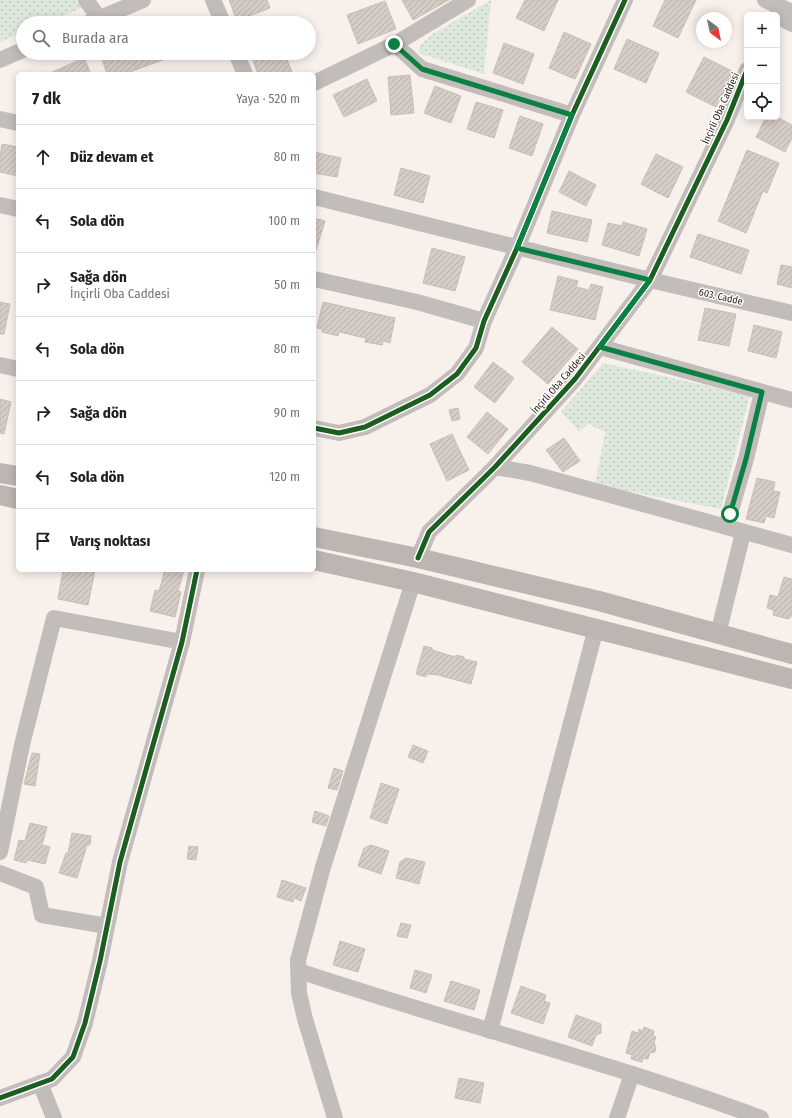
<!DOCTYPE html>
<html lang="tr">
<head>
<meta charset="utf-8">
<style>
  body { margin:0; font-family:"Fira Sans Condensed",sans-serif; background:#f2f2f2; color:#202124 }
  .controls { position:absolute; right:12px; top:12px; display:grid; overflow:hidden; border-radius:6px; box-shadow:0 2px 10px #0003 }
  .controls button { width:36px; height:36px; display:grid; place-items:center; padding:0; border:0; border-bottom:1px solid #e0e0e0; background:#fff; color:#202124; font:20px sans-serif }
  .compass { position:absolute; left:696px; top:12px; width:36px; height:36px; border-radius:50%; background:#fff; box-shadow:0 2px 10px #0003; rotate:147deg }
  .stop { position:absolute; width:12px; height:12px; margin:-9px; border:3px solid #0b8043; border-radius:50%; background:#fff }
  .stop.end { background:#0b8043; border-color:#fff; box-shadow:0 1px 4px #0008 }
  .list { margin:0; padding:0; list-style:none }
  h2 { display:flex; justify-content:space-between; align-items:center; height:52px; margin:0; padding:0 16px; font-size:17px }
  h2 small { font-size:13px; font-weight:400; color:#757577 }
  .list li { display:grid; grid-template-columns:26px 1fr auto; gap:12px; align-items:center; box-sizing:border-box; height:64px; padding:0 16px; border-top:1px solid #e0e0e0 }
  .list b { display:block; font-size:15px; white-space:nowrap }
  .list p { margin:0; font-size:13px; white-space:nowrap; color:#757577 }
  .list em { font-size:13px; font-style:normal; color:#757577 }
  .icon { flex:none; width:22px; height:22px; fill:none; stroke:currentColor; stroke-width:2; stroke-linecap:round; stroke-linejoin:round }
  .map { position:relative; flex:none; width:792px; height:1118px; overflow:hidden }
  .search { position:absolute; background:#fff; box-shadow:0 2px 10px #0003; left:16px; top:16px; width:300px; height:44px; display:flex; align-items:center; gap:10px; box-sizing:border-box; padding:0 14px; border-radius:22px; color:#757577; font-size:15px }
  .panel { position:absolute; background:#fff; box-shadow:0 2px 10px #0003; left:16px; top:72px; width:300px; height:500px; border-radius:6px }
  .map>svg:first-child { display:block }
</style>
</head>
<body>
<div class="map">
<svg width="792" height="1118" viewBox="0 0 792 1118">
  <defs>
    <pattern id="green-dots" width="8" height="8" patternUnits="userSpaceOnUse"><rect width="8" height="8" fill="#dee8dc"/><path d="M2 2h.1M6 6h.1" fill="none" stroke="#bec6bc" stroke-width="1.8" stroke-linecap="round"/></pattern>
    <pattern id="building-hatch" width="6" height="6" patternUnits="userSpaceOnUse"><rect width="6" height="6" fill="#d6ccc6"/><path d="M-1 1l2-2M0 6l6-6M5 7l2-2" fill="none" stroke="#b8afa9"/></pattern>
  </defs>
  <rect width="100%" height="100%" fill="#f8f0eb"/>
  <g fill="url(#green-dots)">
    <polygon points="0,0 77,0 82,8 46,23 23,23 23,32 0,42"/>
    <polygon points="491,0 484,74 419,53 419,47 431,35"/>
    <polygon points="603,363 750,395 721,509 595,485 605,432 589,424 579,431 561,412"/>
  </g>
  <g fill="url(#building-hatch)" stroke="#c8beb8">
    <polygon points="229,0 267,0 270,8 237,21"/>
    <polygon points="402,0 449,0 413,20"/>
    <polygon points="525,0 558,0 544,31 516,18"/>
    <polygon points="665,0 696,0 678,38 653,26"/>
    <polygon points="385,1 396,29 358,44 347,15"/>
    <polygon points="564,32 591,44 575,79 549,68"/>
    <polygon points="627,39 659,53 646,83 614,69"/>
    <polygon points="504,43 534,54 523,84 493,73"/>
    <polygon points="100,53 178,53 179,54 124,74 107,74"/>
    <polygon points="250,53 284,53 293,74 258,74"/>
    <polygon points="704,57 734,72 716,107 686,92"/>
    <polygon points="84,58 91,74 48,74"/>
    <polygon points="410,75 414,113 391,115 388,77"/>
    <polygon points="367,79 377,101 344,117 333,95"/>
    <polygon points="435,86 461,96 451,123 424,113"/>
    <polygon points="476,102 503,110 494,138 467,129"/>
    <polygon points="520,116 543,124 532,156 509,148"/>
    <polygon points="766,117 777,117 792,125 792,138 785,152 756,137"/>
    <polygon points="2,144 18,147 18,176 0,172 0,156"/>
    <polygon points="747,150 779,163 767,193 763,191 746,233 718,221"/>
    <polygon points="314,152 341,158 337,177 314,173"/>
    <polygon points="656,154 683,167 668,198 641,184"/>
    <polygon points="401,168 430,176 423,203 394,195"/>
    <polygon points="569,171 596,185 586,206 559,192"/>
    <polygon points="552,211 592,220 587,242 547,233"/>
    <polygon points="314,218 325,221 316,250 314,249"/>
    <polygon points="623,222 647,229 639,256 602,245 608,223 622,226"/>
    <polygon points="698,234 749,250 741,274 690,257"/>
    <polygon points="432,248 465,257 455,291 423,283"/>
    <polygon points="781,265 792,267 792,288 777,284"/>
    <polygon points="558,276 578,281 576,287 589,290 591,284 603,287 595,320 550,310"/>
    <polygon points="0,302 10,304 4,334 0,334"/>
    <polygon points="323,302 395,318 390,343 383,341 382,345 365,342 366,338 361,337 339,332 338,336 322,332 322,329 317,328"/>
    <polygon points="705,308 736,314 729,346 698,340"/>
    <polygon points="754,325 782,332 776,358 748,351"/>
    <polygon points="552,327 578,349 548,384 522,362"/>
    <polygon points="493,362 514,378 495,403 474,387"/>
    <polygon points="0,399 11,402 4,434 0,433"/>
    <polygon points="458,408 460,419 452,421 449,410"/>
    <polygon points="487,412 508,429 488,454 467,437"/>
    <polygon points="452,434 469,470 447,481 430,444"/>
    <polygon points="564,438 580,461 563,472 546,450"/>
    <polygon points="757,478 775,482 773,491 780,492 774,518 766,516 764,523 746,519"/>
    <polygon points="63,570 95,570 88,605 58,599"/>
    <polygon points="165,570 184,570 178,591 181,592 175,617 150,611 155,590 159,591"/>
    <polygon points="784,577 792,579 792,615 789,619 773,615 774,610 767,608 770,595 778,597"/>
    <polygon points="424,646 432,648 432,650 455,657 456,655 464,657 464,659 477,662 471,684 438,675 427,674 426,677 416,674"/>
    <polygon points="413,745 428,751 423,763 408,757"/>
    <polygon points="32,753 40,754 35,786 24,784"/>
    <polygon points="334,768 343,771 337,790 328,788"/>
    <polygon points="381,783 399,789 387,824 370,818"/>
    <polygon points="315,811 329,816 326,826 312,822"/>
    <polygon points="30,823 47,827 42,845 50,847 45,864 27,860 26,863 14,860 19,840 25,841"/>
    <polygon points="72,833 91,836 90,845 87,845 77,878 59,873 66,853 68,853"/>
    <polygon points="371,845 389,851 381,874 358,866 364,848"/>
    <polygon points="189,846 198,847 196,860 187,859"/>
    <polygon points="406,858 425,862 419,884 396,878 400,862"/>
    <polygon points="282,880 306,888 301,901 294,898 293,902 277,897"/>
    <polygon points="401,923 411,925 407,938 397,936"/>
    <polygon points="340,941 365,949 358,972 333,965"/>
    <polygon points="415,970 432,975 426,993 410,988"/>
    <polygon points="451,981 480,990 474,1010 444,1001"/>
    <polygon points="521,986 546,995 544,1001 550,1003 543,1024 511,1013"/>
    <polygon points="576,1015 601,1024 601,1033 596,1035 592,1046 568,1037"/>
    <polygon points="644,1027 654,1031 653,1036 656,1037 654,1043 656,1047 655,1052 650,1053 648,1059 643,1058 642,1062 631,1059 632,1055 626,1053 632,1031 638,1033 639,1029 643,1031"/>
    <polygon points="459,1078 484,1083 480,1103 455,1098"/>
  </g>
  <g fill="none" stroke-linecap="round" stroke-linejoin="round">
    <g stroke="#c2bdba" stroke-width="16">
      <polyline points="86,0 99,18"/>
      <polyline points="213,0 223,23"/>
      <polyline points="765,0 792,12"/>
      <polyline points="777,16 792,24"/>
      <polyline points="88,23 143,0"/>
      <polyline points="395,44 422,69 572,115"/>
      <polyline points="236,53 245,74"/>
      <polyline points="0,60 23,50"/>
      <polyline points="314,83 395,44 468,0"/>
      <polyline points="0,119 18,123"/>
      <polyline points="314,197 650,280 792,313"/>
      <polyline points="0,205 18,209"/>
      <polyline points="314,279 417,302 484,321"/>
      <polyline points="600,347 792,400"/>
      <polyline points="0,365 18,369"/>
      <polyline points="314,428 339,433 365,427 430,395 457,374 476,348 484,321 517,248 572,115 625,0"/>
      <polyline points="495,467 530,473 792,545"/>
      <polyline points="726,527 746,459 762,392"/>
      <polyline points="418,558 429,532 495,467 575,379 650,280 727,120 747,70"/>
      <polyline points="718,634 743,533"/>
      <polyline points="0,852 22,745 54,618 182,642"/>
      <polyline points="0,873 36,887 42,915 107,926"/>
      <path d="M299 971C452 1022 609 1062 761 1118"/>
      <polyline points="490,1031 596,628"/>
      <polyline points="40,1083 54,1118"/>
      <polyline points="0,1098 52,1079 73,1057 85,1023 100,961 120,862 182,642 197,570"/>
      <polyline points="335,1118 305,1019 299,993 298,960 323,867 413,582"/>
      <polyline points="617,1118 632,1074"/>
    </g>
    <g stroke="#bcb5b1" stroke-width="20">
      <polyline points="0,473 18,476"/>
      <polyline points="0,495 18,499"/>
      <polyline points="314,537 418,558 599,601 792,654"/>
      <polyline points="314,560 413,582 792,679"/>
    </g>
    <g stroke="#fff" stroke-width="8">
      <g id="cycleway">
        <polyline points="314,428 339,433 365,427 430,395 457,374 476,348 484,321 517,248 572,115 625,0"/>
        <polyline points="418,558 429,532 495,467 575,379 650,280 727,120 747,70"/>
        <polyline points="0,1098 52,1079 73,1057 85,1023 100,961 120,862 182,642 197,570"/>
      </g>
    </g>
    <use href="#cycleway" stroke="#1b5e20" stroke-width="5"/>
  </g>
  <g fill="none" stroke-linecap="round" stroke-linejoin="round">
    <polyline stroke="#0b8043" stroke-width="5" points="394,44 422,69 572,115 517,248 650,280 600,347 762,392 746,459 730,514"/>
  </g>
  <g text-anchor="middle" stroke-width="3" stroke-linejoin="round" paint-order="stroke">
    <g font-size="10" fill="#281c14" stroke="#fff">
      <text transform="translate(720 108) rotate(-66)" y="4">İnçirli Oba Caddesi</text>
      <text transform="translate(721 296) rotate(13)" y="4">603. Cadde</text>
      <text transform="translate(558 383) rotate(-49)" y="4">İnçirli Oba Caddesi</text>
    </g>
  </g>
</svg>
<div class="controls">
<button>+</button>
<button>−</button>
<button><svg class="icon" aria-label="locate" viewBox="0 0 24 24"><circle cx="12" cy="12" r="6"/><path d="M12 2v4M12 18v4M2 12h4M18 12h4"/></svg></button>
</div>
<svg class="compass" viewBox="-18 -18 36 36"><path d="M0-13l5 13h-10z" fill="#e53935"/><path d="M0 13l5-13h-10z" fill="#757577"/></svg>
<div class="stop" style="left:730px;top:514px"></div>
<div class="stop end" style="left:394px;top:44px"></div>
<div class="search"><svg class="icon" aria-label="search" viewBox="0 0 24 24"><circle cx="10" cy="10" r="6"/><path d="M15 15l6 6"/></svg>Burada ara</div>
<section class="panel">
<h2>7 dk<small>Yaya · 520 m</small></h2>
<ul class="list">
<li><svg class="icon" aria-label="ahead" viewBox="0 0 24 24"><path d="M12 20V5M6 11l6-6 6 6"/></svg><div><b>Düz devam et</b></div><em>80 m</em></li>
<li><svg class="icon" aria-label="left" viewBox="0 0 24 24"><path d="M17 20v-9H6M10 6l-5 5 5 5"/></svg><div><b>Sola dön</b></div><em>100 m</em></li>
<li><svg class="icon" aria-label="right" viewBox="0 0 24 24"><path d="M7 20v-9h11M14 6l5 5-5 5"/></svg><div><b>Sağa dön</b><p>İnçirli Oba Caddesi</p></div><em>50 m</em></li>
<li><svg class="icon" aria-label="left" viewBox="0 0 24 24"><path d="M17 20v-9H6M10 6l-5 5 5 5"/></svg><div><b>Sola dön</b></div><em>80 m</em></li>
<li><svg class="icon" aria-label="right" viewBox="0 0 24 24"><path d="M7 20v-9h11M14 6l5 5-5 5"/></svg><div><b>Sağa dön</b></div><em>90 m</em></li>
<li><svg class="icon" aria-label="left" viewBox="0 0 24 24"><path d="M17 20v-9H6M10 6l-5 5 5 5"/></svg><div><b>Sola dön</b></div><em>120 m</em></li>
<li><svg class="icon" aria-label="arrive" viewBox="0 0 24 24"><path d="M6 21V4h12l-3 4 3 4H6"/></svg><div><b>Varış noktası</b></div></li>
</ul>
</section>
</div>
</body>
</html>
